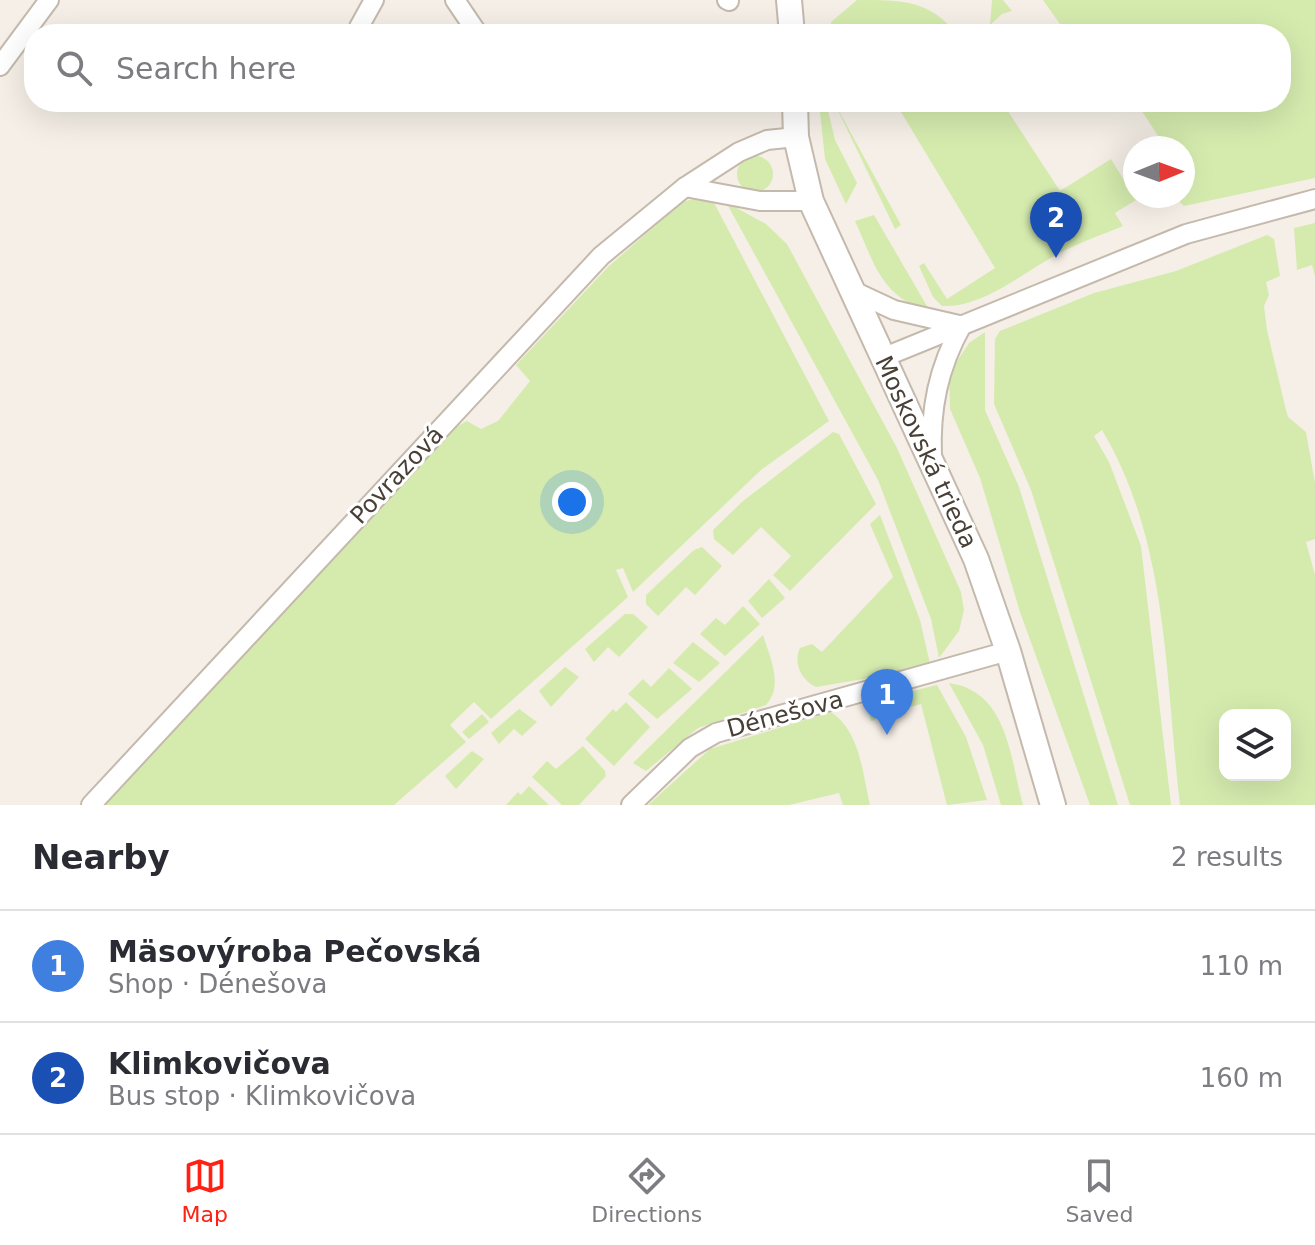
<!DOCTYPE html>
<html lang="en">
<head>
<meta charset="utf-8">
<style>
  body { margin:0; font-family:"DejaVu Sans",sans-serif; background:#f2f2f3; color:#2b2b33 }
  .controls { position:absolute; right:24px; bottom:24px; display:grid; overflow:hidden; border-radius:16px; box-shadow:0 8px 32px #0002 }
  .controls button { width:72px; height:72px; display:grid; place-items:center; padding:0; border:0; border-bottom:2px solid #e1e1e2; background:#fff; color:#2b2b33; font:40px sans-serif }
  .compass { position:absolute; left:1123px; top:136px; width:72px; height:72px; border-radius:50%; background:#fff; box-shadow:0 8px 32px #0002; rotate:89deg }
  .you { position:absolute; left:572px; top:502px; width:28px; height:28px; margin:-20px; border:6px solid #fff; border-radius:50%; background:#1a73e8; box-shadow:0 0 0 12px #1a73e833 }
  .badge { display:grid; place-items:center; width:52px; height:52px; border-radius:50%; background:#ff2114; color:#fff; font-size:26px; font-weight:700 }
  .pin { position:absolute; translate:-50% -66px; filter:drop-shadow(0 2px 4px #0008) }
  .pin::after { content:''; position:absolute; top:42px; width:28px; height:24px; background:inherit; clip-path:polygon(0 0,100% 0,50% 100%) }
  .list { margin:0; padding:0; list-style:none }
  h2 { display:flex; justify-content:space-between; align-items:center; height:104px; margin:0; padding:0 32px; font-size:34px }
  h2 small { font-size:26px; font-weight:400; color:#7c7c81 }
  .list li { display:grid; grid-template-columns:52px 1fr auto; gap:24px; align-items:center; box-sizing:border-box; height:112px; padding:0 32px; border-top:2px solid #e1e1e2 }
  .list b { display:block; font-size:30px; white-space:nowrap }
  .list p { margin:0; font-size:26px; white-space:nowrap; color:#7c7c81 }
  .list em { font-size:26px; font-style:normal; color:#7c7c81 }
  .icon { flex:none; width:44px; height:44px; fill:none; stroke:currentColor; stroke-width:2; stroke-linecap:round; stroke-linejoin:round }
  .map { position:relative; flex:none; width:1315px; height:805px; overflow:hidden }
  .search { position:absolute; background:#fff; box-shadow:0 8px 32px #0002; left:24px; right:24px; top:24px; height:88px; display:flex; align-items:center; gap:20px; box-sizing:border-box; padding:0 28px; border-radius:32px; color:#7c7c81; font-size:30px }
  .sheet { height:328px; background:#fff }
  nav { display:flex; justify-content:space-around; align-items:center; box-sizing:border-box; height:112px; border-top:2px solid #e1e1e2; background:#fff; font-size:22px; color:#7c7c81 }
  nav a { display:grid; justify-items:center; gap:4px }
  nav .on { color:#ff2114 }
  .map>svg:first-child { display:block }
</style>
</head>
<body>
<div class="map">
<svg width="1315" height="805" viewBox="0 0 1315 805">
  <rect width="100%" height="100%" fill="#f5efe7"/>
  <g fill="#d5ebae" fill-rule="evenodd">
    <path d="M857 0C904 0 928 0 957 34H831V22Z"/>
    <polygon points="992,0 1003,0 1012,11 1002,14 990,25"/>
    <polygon points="1043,0 1315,0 1315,178 1184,206 1173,196 1183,196 1183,189 1190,185 1183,174 1183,148 1166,148 1136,102 1281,102 1281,34 1067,34"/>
    <polygon points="819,102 826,102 835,140 857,183 846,204 825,159"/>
    <polygon points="834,102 901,225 895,229"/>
    <path d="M895 102H1002L1060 191 1111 159 1136 200 1115 213 1123 226C1102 235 1080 242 1060 253 1024 271 985 308 942 306L933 297 919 266 924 263 947 299 995 268Z"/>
    <circle cx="755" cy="174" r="18"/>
    <polygon points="698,198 712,199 829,421 761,470 633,592 623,568 616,570 628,597 491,719 474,702 450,725 466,742 394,805 105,805 454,428 467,421 481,429 498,421 530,381 516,365 608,267 682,202"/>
    <polygon points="726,202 766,224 787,244 897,448 961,592 964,610 959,631 939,658 931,619 878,480"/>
    <path d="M874 215 931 313C880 295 876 267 855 221Z"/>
    <polygon points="1315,223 1315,276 1312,265 1297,270 1294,228"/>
    <path d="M1267 235 1274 239 1280 276 1266 282 1269 295 1264 306 1267 330 1286 410 1288 417 1306 432 1315 483V539L1306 542 1315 575V805H1180C1165 679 1169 542 1102 430L1094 436 1109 462 1141 546 1171 805H1130L1031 490 994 404 995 339 1000 331 1094 293 1176 271ZM1225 715H1285V775H1225Z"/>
    <polygon points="985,332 985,410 1019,487 1118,805 1090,805 1020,612 980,478 950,409 949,373 969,343"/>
    <polygon points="833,432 839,434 876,504 790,591 773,575 791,556 761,527 733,555 714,539 713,530 743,501"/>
    <path d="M880 515 920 620 930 664 905 672 816 687C801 680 793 663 800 648L812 644 822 652 893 577 870 524Z"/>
    <polygon points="702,547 722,566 695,595 686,587 658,616 646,604 646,595 694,550"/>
    <polygon points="769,579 785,598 762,618 748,601"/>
    <polygon points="743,606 760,624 725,656 700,634 716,618 725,625"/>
    <polygon points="625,614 633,614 648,627 619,657 608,647 594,662 585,649"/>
    <path d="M763 635C770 658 784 685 766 705L698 728 646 771 633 763Z"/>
    <polygon points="693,642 720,663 699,682 673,663"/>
    <polygon points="565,667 579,677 551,707 539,691"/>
    <polygon points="669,668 692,689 657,719 628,694 643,679 651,687"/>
    <path d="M949 683C1008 691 1010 758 1023 805H1001L983 745Z"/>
    <polygon points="937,685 966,737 987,800 947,805 921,704 875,716 875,720 871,721 867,702"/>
    <polygon points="626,702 650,727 614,766 585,739 613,709 616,712"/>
    <polygon points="519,709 537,722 522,736 514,729 499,744 491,733"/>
    <path d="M831 712C861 733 862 772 870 805H843L839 793 789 805H648L710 749Z"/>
    <polygon points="482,714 489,722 469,739 462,732"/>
    <polygon points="583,746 605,771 606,776 579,805 562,805 532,777 547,761 556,769"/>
    <polygon points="472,751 484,759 456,789 445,776"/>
    <polygon points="529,786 549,805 506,805 518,792 521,795"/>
  </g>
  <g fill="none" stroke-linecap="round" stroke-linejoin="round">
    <g stroke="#c4b9ac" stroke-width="22">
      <g id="minor">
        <polyline points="455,0 478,34"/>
        <polyline points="727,0 729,1"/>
        <polyline points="359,27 374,0"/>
        <polyline points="0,66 49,0"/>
        <polyline points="685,187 760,201 811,201"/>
        <polyline points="849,289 894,310 959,325"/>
        <polyline points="882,358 1186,234 1315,199"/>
        <path d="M932 457C930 409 938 368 962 325"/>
        <polyline points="91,805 601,256 685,187 739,152 767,140 796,137"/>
        <polyline points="631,805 690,748 716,733 1008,651"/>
      </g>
    </g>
    <g stroke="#c4b9ac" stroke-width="28">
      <g id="tertiary">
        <polyline points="789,0 792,34"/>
        <polyline points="795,102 796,137 811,201 976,559 1008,651 1053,805"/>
      </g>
    </g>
    <use href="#minor" stroke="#fff" stroke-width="18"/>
    <use href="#tertiary" stroke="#fff" stroke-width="24"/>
  </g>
  <g text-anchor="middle" stroke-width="6" stroke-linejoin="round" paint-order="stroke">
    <g font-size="24" fill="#483f36" stroke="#fff">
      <text transform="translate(926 452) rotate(65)" y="8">Moskovská trieda</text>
      <text transform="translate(397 475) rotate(-47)" y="8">Povrazová</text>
      <text transform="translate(785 714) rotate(-15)" y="8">Dénešova</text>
    </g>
  </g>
</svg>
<div class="controls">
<button><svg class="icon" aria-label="layers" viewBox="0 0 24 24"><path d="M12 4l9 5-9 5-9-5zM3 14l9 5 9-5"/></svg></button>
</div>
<svg class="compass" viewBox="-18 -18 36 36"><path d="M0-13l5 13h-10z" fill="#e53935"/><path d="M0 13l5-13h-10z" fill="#7c7c81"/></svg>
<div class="you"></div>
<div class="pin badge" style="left:887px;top:735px;background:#3f7fe0">1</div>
<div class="pin badge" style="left:1056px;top:258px;background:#1a4fb4">2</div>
<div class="search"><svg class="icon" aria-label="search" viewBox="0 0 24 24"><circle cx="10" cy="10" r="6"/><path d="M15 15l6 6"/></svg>Search here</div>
</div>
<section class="sheet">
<h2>Nearby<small>2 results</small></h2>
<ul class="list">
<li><span class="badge" style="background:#3f7fe0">1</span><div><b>Mäsovýroba Pečovská</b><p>Shop · Dénešova</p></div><em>110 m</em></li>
<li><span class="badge" style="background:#1a4fb4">2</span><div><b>Klimkovičova</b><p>Bus stop · Klimkovičova</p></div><em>160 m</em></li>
</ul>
</section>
<nav>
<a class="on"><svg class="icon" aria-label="map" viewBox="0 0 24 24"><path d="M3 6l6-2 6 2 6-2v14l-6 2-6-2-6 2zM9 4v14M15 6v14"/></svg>Map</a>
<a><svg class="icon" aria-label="directions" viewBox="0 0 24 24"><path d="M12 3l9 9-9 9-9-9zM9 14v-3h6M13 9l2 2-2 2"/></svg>Directions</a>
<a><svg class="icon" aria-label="saved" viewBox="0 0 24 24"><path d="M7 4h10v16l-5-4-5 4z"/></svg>Saved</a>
</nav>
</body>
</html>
